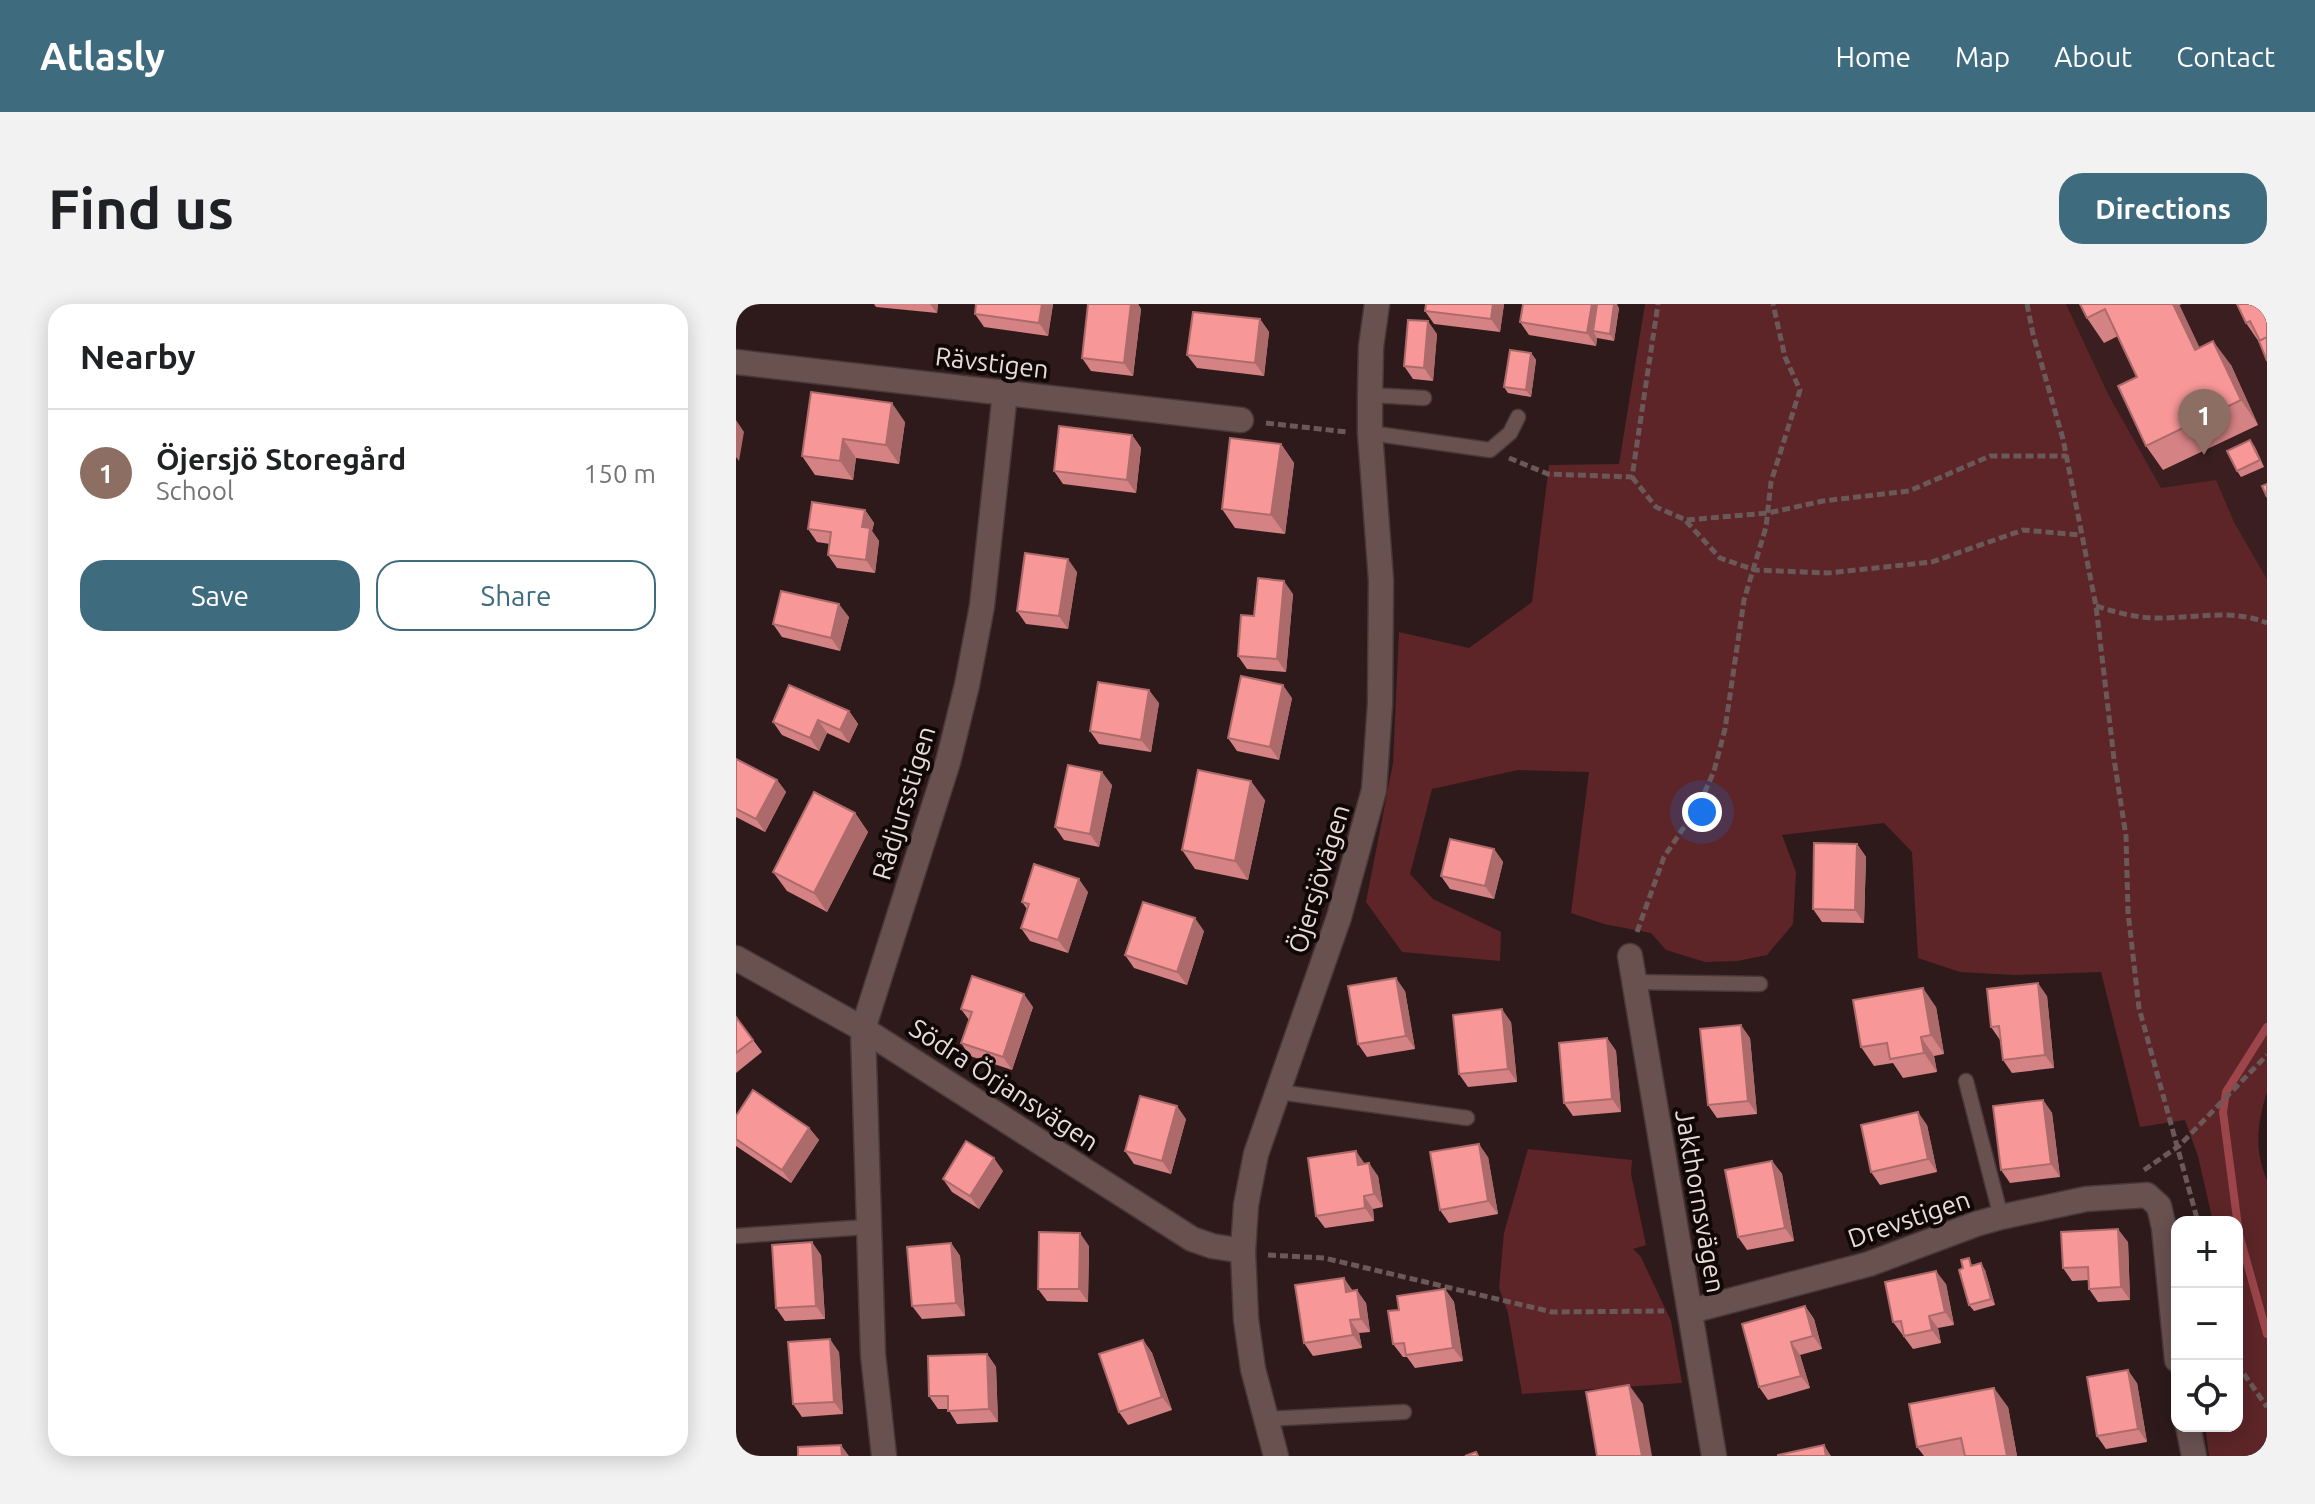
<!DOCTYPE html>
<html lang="en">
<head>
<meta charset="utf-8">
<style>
  body { margin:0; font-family:Ubuntu,sans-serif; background:#f2f2f2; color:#202124 }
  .controls { position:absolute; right:24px; bottom:24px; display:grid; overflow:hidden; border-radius:16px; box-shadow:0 4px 20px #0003 }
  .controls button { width:72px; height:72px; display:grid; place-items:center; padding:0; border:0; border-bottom:2px solid #e0e0e0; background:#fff; color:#202124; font:40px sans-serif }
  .you { position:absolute; left:966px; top:508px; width:28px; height:28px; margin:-20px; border:6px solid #fff; border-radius:50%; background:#1a73e8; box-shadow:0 0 0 12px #1a73e833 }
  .badge { display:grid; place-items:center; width:52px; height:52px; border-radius:50%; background:#3f6b7f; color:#fff; font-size:26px; font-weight:700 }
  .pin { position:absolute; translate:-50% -66px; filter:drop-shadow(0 2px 4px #0008) }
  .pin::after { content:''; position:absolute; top:42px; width:28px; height:24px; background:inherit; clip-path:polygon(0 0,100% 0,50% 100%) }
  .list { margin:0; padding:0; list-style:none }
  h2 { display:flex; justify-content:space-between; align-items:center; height:104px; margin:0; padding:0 32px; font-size:34px }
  h2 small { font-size:26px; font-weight:400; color:#757577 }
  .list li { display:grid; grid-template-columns:52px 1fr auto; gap:24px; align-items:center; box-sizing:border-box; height:128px; padding:0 32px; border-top:2px solid #e0e0e0 }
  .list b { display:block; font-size:30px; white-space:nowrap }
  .list p { margin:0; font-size:26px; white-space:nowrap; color:#757577 }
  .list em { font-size:26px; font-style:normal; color:#757577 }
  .actions { display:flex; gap:16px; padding:24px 32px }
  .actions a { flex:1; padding:18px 0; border:2px solid #3f6b7f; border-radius:24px; text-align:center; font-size:28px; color:#3f6b7f }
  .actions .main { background:#3f6b7f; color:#fff }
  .icon { flex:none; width:44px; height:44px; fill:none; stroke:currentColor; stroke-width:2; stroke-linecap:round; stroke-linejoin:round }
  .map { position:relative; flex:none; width:1531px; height:1152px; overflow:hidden; border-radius:24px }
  header { display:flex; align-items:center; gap:48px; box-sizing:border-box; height:112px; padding:0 40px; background:#3f6b7f; color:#fff }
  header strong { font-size:38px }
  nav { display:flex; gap:44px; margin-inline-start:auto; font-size:28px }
  .intro { display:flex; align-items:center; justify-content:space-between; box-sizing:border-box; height:192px; padding:0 48px }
  h1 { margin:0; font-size:56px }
  .button { padding:20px 36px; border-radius:24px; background:#3f6b7f; color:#fff; font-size:28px; font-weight:700 }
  main { display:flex; gap:48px; padding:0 48px }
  aside { flex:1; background:#fff; border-radius:24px; box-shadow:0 4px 20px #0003 }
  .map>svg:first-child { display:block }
</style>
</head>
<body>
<header>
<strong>Atlasly</strong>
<nav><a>Home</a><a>Map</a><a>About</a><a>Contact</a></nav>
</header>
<div class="intro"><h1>Find us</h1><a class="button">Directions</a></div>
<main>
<aside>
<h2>Nearby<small></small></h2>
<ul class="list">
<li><span class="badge" style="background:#8d6e63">1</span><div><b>Öjersjö Storegård</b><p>School</p></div><em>150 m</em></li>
</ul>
<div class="actions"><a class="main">Save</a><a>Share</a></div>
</aside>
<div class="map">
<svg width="1531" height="1152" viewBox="0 0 1531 1152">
  <rect width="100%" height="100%" fill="#2e1a1a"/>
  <polygon fill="#3b1f20" points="1330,0 1531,0 1531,275 1498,218 1480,176 1425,185 1373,92"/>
  <g fill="#5d2528">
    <path d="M909 0H1330L1373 92 1425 184 1480 176 1498 218 1531 275V788C1521 819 1518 847 1531 876V1152H1473L1469 1122H1501V918H1477L1462 852 1449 816 1404 823 1365 668 1279 671 1224 668 1182 654 1176 548 1148 519 1046 531 1060 568 1057 620 1031 651 1001 657 969 658 930 646 915 629 868 620 835 609 853 468 782 466 696 485 674 570 697 595 765 628 764 657 666 648 630 598 657 459 663 328 733 344 796 298 813 161 883 160Z"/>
    <polygon points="792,845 896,856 895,870 910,941 897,945 905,953 935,1017 946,1079 786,1090 772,1009 763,984 768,929"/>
  </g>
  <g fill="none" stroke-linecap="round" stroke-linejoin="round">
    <polyline stroke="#9c454a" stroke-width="8" points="1531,723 1490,788 1487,808 1503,930 1531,1030"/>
    <g stroke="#483838" stroke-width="17">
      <g id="lane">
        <polyline points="634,91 688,94"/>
        <polyline points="634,129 754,146 774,129 782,113"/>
        <polyline points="898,678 1024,680"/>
        <polyline points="1230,777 1265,913"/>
        <polyline points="543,788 731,814"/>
        <polyline points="0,932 131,923"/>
        <polyline points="529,1115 668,1108"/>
      </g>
    </g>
    <g stroke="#483838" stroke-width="27">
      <g id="street">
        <polyline points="0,58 505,116"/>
        <polyline points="894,652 978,1152"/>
        <polyline points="0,654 127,725 456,935 476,942 507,947"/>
        <polyline points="955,1007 1133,960 1240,920 1265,913 1350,895 1411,891 1423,902 1428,924 1441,1056"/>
        <polyline points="1452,1122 1458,1152"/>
        <polyline points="148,1152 137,1051 127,725 212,458 231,381 246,302 269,89"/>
        <polyline points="540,1152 517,1065 510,1015 507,947 510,901 520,850 603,613 638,486 644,400 645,276 634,129 634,91 635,43 641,0"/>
      </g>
    </g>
    <g stroke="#6b5959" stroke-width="5" stroke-dasharray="8 4" stroke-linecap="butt">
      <polyline points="1291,0 1297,30 1327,135 1360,302 1378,455 1390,532 1392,608 1403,704 1462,918"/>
      <polyline points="530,119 611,128"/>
      <polyline points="773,154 812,170 896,173 922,0"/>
      <polyline points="896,173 920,203 950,216 1032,209 1087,197 1173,187 1254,152 1331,152"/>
      <polyline points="950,217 984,254 1019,266 1092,269 1196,258 1287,226 1345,231"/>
      <path d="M1360 302C1379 308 1397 313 1417 314 1454 315 1496 304 1531 319"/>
      <polyline points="901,628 928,553 964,499 978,467 989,425 1008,296 1030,223 1035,178 1064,86 1049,53 1037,0"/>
      <polyline points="1408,866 1443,842 1531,751"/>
      <polyline points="532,951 588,954 816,1008 928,1007"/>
      <polyline points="1501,1060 1531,1103"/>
    </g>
    <use href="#lane" stroke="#695150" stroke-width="14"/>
    <use href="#street" stroke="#695150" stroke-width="24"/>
  </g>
  <g fill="#d48283">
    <polygon points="138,0 202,0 201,9 140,3"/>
    <polygon points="240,0 317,0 312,32 248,23 239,10"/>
    <polygon points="352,0 402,0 405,5 397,72 355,67 346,54"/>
    <polygon points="690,0 768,0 764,28 698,20 689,7"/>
    <polygon points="1344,0 1446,0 1443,1 1463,43 1495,61 1522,121 1427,166 1410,142 1401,73 1382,32 1368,39 1351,14"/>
    <polygon points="1531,0 1523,38 1510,19"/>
    <polygon points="883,4 878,37 861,34 860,42 793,31 784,18"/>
    <polygon points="524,15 533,28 528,72 461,64 451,51"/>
    <polygon points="701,30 697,77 677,75 668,62"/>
    <polygon points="795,49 800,56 795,93 772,89 768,83"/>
    <polygon points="75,88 169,118 163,160 120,154 117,176 79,171 66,152"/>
    <polygon points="396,131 405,144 400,189 327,180 318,167"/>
    <polygon points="1514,136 1519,143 1528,163 1505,173 1501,167"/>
    <polygon points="545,140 558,159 549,230 499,224 486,205"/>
    <polygon points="129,206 138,219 136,227 143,237 139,269 101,264 92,251 94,240 81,238 72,225"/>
    <polygon points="341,268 332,325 290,320 281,307"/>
    <polygon points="557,290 550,368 511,365 502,352 518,312"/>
    <polygon points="113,313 104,347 46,333 37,320"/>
    <polygon points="556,394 543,456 501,447 492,434"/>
    <polygon points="423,399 415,448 363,440 354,427"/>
    <polygon points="113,407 122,420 113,439 91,429 83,447 46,431 37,418"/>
    <polygon points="0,455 41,476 50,488 29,528 0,513"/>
    <polygon points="376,481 363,543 328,536 319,523"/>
    <polygon points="529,496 512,576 459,565 446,546"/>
    <polygon points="119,509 132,528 91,608 51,587 37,568"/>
    <polygon points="1121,540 1130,553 1128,619 1086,618 1077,605"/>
    <polygon points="758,545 767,558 758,595 714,585 705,572"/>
    <polygon points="352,588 332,649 294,637 285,624 291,605 286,598"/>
    <polygon points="468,627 451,681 398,664 389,651"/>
    <polygon points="669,687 679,745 631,753 622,740"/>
    <polygon points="1311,692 1318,764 1276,769 1267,756 1264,736 1255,723"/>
    <polygon points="297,703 276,766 234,752 225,739 233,716 225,705"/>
    <polygon points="1200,703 1208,750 1198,752 1201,768 1167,774 1157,759 1138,762 1125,743"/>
    <polygon points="0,713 26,748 0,769"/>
    <polygon points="775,718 781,778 732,783 723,770"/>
    <polygon points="871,734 880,747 885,808 837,812 828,799"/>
    <polygon points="1014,734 1021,810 981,814 972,801"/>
    <polygon points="1307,796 1316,809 1324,873 1274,879 1265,866"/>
    <polygon points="0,812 73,824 83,836 55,879 0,842"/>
    <polygon points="450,815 435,870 398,860 389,847"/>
    <polygon points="1191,821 1201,868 1144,881 1135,868"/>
    <polygon points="752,853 762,910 713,919 704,906"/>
    <polygon points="1036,857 1046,870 1058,937 1011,946 1002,933"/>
    <polygon points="629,860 642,872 647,903 637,905 638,917 589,924 580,912"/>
    <polygon points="267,867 243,905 216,888 207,875"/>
    <polygon points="1392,938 1394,996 1362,998 1353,985 1353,976 1336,977 1327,964"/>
    <polygon points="215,939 224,952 229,1012 186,1015 176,1002"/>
    <polygon points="353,942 352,998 311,997 302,985"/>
    <polygon points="85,951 89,1015 49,1017 40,1004"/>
    <polygon points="1238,961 1249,966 1259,1001 1238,1007 1233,1001"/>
    <polygon points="1210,980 1218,1021 1202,1024 1205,1039 1177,1045 1157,1018"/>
    <polygon points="709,985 718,998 727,1057 679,1064 671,1053 667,1053 657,1040 663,1006"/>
    <polygon points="617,987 630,999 634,1028 623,1029 626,1044 577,1052 568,1039"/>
    <polygon points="1069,1002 1078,1015 1086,1045 1064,1051 1074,1084 1032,1096 1023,1083"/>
    <polygon points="407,1036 416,1049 436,1106 392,1121 383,1108"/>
    <polygon points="103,1048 107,1110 66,1113 57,1100"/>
    <polygon points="251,1050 260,1063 262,1118 221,1120 212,1105 202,1105 193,1092"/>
    <polygon points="1401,1079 1411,1138 1370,1145 1361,1132"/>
    <polygon points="1272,1103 1281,1152 1188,1152 1181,1143"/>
  </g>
  <g fill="#ad6a6a">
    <polygon points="194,0 202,0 201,9"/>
    <polygon points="306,0 317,0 312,32 303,19"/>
    <polygon points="395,0 402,0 405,5 397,72 388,59"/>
    <polygon points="757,0 768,0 764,28 755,15"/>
    <polygon points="856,0 867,0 857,27 861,34 860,42 851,29"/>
    <polygon points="878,0 881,0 883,4 878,37 874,30"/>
    <polygon points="1437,0 1443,0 1476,70 1459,46"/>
    <polygon points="524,15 533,28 528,72 519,59"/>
    <polygon points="692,17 701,30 697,77 688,64"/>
    <polygon points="1477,37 1495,61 1522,121 1505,96"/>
    <polygon points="795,49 800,56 795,93 790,86"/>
    <polygon points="156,99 169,118 163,160 150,141"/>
    <polygon points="0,116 8,128 3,157 0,153"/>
    <polygon points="396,131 405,144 400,189 391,176"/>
    <polygon points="107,135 120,154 117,176 104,157"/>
    <polygon points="545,140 558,159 549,230 535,211"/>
    <polygon points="129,206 138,219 136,227 143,237 139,269 130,256 126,223"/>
    <polygon points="332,255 341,268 332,325 323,312"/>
    <polygon points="548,277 557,290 550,368 541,355"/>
    <polygon points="103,300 113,313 104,347 95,334"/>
    <polygon points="547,381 556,394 543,456 534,443"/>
    <polygon points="413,386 423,399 415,448 405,436"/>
    <polygon points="113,407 122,420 113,439 104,426"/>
    <polygon points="82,416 91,429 83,447 74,434"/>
    <polygon points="366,468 376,481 363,543 354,530"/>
    <polygon points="41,476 50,488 29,528 20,515"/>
    <polygon points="515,477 529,496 512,576 499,557"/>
    <polygon points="119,509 132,528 91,608 78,589"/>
    <polygon points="1121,540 1130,553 1128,619 1119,606"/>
    <polygon points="758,545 767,558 758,595 749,582"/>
    <polygon points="343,575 352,588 332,649 322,636"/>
    <polygon points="459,614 468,627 451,681 441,668"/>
    <polygon points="660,674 669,687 679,745 670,732"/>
    <polygon points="1302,679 1311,692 1318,764 1309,751"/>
    <polygon points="1187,684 1200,703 1208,750 1195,731"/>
    <polygon points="288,690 297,703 276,766 267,753"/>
    <polygon points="766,705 775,718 781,778 772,765"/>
    <polygon points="1005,721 1014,734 1021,810 1012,797"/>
    <polygon points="1185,733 1198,752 1201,768 1188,749"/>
    <polygon points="871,734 880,747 885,808 876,795"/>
    <polygon points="1307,796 1316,809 1324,873 1315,860"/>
    <polygon points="441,802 450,815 435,870 426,857"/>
    <polygon points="1182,808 1191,821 1201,868 1192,855"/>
    <polygon points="73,824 83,836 55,879 46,866"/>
    <polygon points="743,840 752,853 762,910 752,897"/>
    <polygon points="620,847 629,860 622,861"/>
    <polygon points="258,854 267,867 243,905 234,892"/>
    <polygon points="1036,857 1046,870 1058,937 1049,924"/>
    <polygon points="633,859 642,872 647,903 638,890"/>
    <polygon points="628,892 637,905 638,917 629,904"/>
    <polygon points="1382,925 1392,938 1394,996 1385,983"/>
    <polygon points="344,929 353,942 352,998 343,985"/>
    <polygon points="76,938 85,951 89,1015 80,1002"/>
    <polygon points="215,939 224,952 229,1012 220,999"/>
    <polygon points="1245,959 1249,966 1259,1001 1255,995"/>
    <polygon points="1200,967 1210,980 1218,1021 1209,1008"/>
    <polygon points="608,974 617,987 610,988"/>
    <polygon points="709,985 718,998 727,1057 717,1044"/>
    <polygon points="621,986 630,999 634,1028 625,1015"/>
    <polygon points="1069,1002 1078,1015 1086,1045 1077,1032"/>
    <polygon points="1193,1012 1202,1024 1205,1039 1196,1026"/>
    <polygon points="614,1016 623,1029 626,1044 617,1031"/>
    <polygon points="94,1035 103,1048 107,1110 98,1098"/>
    <polygon points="407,1036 416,1049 436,1106 426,1093"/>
    <polygon points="1055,1038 1064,1051 1074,1084 1065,1072"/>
    <polygon points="251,1050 260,1063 262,1118 253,1105"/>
    <polygon points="1392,1066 1401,1079 1411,1138 1402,1125"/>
    <polygon points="893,1081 907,1100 916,1152 906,1152"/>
    <polygon points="1258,1084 1272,1103 1281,1152 1271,1152"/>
    <polygon points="105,1141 113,1152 106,1152"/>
    <polygon points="1088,1141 1095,1152 1090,1152"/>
  </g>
  <g fill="#f79798" stroke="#ad6a6a" stroke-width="2">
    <polygon points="240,0 306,0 303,19 239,10"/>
    <polygon points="352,0 395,0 388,59 346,54"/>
    <polygon points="690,0 757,0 755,15 689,7"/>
    <polygon points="787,0 856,0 851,29 784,18"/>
    <polygon points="861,0 878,0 874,30 857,27"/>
    <polygon points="1344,0 1437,0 1459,46 1477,37 1505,96 1410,142 1382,82 1401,73 1369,5 1351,14"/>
    <polygon points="1501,0 1531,0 1531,33 1524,37 1514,17 1510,19"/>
    <polygon points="457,8 524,15 519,59 451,51"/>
    <polygon points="672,16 692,17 688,64 668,62"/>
    <polygon points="1531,33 1531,57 1523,37"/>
    <polygon points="774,46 795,49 790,86 768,83"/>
    <polygon points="75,88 156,99 150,141 107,135 104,157 66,152"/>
    <polygon points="323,122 396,131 391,176 318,167"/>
    <polygon points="494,134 545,140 535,211 486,205"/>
    <polygon points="1514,136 1524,156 1501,167 1491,147"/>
    <polygon points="1531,180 1531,193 1526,182"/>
    <polygon points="76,198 129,206 126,223 134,224 130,256 92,251 95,228 72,225"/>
    <polygon points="289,249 332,255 323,312 281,307"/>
    <polygon points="522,274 548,277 541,355 502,352 505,311 518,312"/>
    <polygon points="45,287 103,300 95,334 37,320"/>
    <polygon points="505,372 547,381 534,443 492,434"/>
    <polygon points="362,378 413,386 405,436 354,427"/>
    <polygon points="53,381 113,407 104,426 82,416 74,434 37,418"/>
    <polygon points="0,455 41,476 20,515 0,505"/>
    <polygon points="332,461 366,468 354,530 319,523"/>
    <polygon points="462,466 515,477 499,557 446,546"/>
    <polygon points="78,488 119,509 78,589 37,568"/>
    <polygon points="714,535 758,545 749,582 705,572"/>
    <polygon points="1078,539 1121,540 1119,606 1077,605"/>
    <polygon points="298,560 343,575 322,636 285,624 293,600 286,598"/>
    <polygon points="407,598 459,614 441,668 389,651"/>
    <polygon points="236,672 288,690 267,753 225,739 236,708 225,705"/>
    <polygon points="660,674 670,732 622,740 612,682"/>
    <polygon points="1302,679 1309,751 1267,756 1263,722 1255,723 1251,685"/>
    <polygon points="1187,684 1195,731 1185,733 1188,749 1154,755 1151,739 1125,743 1117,696"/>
    <polygon points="766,705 772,765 723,770 717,711"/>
    <polygon points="0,713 17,736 0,749"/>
    <polygon points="1005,721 1012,797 972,801 964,725"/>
    <polygon points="871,734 876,795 828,799 823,739"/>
    <polygon points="17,786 73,824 46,866 0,835 0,812"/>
    <polygon points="404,792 441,802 426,857 389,847"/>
    <polygon points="1307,796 1315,860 1265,866 1257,802"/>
    <polygon points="1182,808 1192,855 1135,868 1125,821"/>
    <polygon points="230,837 258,854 234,892 207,875"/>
    <polygon points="743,840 752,897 704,906 694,848"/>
    <polygon points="620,847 622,861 633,859 638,890 628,892 629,904 580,912 572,854"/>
    <polygon points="1036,857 1049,924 1002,933 989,866"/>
    <polygon points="1382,925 1385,983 1353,985 1352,963 1327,964 1325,928"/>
    <polygon points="303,928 344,929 343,985 302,985"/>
    <polygon points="76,938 80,1002 40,1004 36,941"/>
    <polygon points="215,939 220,999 176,1002 171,943"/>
    <polygon points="1233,954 1235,962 1245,959 1255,995 1233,1001 1223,966 1227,964 1225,956"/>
    <polygon points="1200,967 1209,1008 1193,1012 1196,1026 1168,1032 1165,1017 1157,1018 1149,978"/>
    <polygon points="608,974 610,988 621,986 625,1015 614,1016 617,1031 568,1039 559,981"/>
    <polygon points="709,985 717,1044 670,1051 668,1039 657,1040 652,1007 663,1006 661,992"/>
    <polygon points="1069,1002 1077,1032 1055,1038 1065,1072 1023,1083 1006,1020"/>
    <polygon points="94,1035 98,1098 57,1100 52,1038"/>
    <polygon points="407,1036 426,1093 383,1108 363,1050"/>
    <polygon points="251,1050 253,1105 212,1107 212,1092 193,1092 192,1052"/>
    <polygon points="1392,1066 1402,1125 1361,1132 1351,1073"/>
    <polygon points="893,1081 906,1152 861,1152 850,1088"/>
    <polygon points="1258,1084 1271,1152 1229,1152 1225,1134 1181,1143 1173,1100"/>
    <polygon points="105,1141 106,1152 62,1152 62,1143"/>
    <polygon points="1088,1141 1090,1152 1042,1152 1042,1151"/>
    <polygon points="740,1148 742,1152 729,1152"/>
  </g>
  <g text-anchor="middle" stroke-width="8" stroke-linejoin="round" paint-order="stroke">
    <g font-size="26" fill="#eadbdb" stroke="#100707">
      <text transform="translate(256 59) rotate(7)" y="9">Rävstigen</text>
      <text transform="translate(168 499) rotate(-73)" y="9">Rådjursstigen</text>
      <text transform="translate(583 575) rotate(-73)" y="9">Öjersjövägen</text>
      <text transform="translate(268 781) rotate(33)" y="9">Södra Örjansvägen</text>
      <text transform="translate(964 897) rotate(80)" y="9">Jakthornsvägen</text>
      <text transform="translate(1173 915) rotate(-19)" y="9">Drevstigen</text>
    </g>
  </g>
</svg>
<div class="controls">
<button>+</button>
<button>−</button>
<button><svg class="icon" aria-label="locate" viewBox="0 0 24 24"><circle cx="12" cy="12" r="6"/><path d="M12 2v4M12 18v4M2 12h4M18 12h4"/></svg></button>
</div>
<div class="you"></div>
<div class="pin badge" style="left:1468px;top:151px;background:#8d6e63">1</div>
</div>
</main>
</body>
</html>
